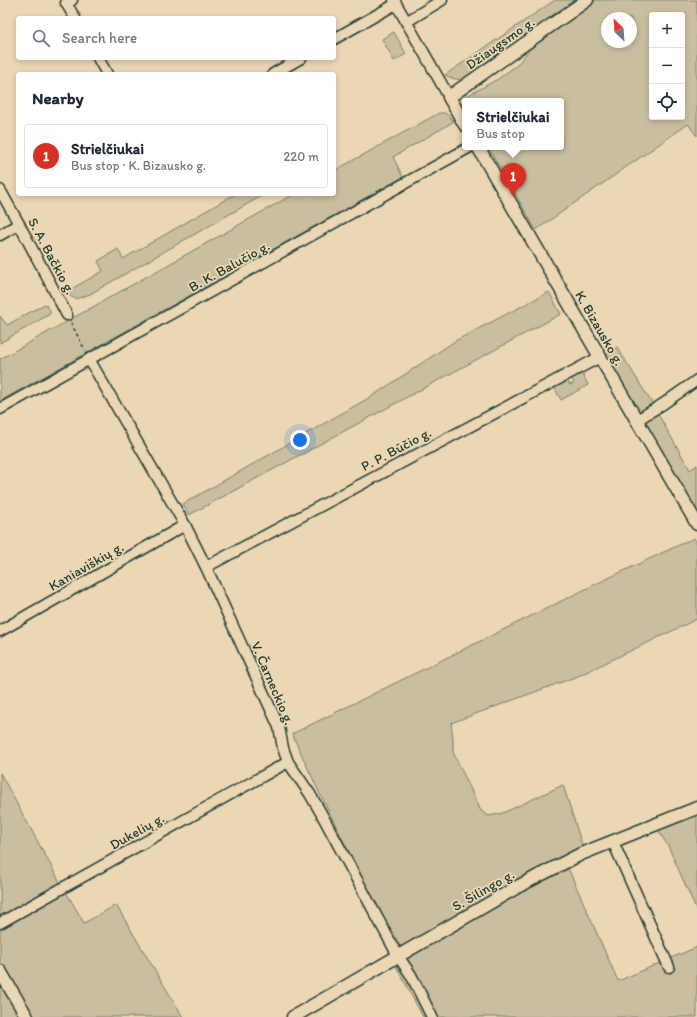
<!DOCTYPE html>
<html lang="en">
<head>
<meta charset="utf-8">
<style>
  body { margin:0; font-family:Itim,sans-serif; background:#f6f6f7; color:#1f2937 }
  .controls { position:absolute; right:12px; top:12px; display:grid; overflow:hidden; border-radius:4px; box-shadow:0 2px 6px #0003 }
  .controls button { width:36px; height:36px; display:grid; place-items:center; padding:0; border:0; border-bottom:1px solid #e0e1e3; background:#fff; color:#1f2937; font:20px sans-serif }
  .compass { position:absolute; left:601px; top:12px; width:36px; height:36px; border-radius:50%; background:#fff; box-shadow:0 2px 6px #0003; rotate:335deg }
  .you { position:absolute; left:300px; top:440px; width:14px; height:14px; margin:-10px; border:3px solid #fff; border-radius:50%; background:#1a73e8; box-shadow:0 0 0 6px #1a73e833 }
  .badge { display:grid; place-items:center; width:26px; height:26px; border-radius:50%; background:#d93025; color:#fff; font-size:13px; font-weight:700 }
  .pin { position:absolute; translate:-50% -33px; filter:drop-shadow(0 1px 2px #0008) }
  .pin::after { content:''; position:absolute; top:21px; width:14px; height:12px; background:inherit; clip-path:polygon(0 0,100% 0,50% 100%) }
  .popup { position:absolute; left:462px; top:98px; width:102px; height:52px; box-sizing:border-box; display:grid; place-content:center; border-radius:4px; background:#fff; filter:drop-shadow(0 1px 3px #0005); font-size:13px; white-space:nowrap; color:#747a83 }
  .popup b { font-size:15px; color:#1f2937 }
  .popup::after { content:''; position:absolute; left:50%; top:100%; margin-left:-8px; border:8px solid transparent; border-top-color:#fff }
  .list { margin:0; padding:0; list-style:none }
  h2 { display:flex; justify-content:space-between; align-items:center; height:52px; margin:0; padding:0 16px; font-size:17px }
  h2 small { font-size:13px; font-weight:400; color:#747a83 }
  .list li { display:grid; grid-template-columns:26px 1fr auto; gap:12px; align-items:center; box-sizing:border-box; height:64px; margin:0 8px 8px; padding:0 8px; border:1px solid #e0e1e3; border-radius:4px }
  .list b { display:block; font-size:15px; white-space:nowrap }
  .list p { margin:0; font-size:13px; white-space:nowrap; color:#747a83 }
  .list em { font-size:13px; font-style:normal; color:#747a83 }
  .icon { flex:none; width:22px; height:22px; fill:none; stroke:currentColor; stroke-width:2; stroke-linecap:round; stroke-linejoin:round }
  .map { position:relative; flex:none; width:697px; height:1017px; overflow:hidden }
  .search { position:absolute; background:#fff; box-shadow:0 2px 6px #0003; left:16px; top:16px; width:320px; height:44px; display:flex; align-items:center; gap:10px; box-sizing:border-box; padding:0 14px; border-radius:4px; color:#747a83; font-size:15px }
  .panel { position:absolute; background:#fff; box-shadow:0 2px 6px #0003; left:16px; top:72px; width:320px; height:124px; border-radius:4px }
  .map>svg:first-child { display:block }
</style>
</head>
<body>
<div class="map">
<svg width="697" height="1017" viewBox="0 0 697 1017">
  <rect width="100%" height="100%" fill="#ecd7b5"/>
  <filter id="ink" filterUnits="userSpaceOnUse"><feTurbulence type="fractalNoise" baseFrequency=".025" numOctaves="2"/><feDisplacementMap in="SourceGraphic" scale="8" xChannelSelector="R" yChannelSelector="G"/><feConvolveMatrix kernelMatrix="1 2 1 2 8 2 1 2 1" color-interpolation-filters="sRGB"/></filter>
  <g filter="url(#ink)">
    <g fill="#cabea0" stroke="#747e6a" fill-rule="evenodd">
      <path d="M555 0H578L468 78C459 80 454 80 445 75Z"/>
      <path d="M596 0H697V136L688 124 536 230 488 147H561V101H466L467 97 472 93 498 79 517 65 530 49ZM652 15H682V117H652ZM607 18H631V42H607Z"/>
      <polygon points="394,32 406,54 394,61 382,39"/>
      <polygon points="439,113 445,113 450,117 453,122 393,157 403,177 0,401 0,359 294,194 334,194 334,171"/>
      <path d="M235 194H265L90 294C79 298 74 302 66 292L103 271 98 261 118 249 123 259Z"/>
      <polygon points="549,292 561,314 189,515 183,504 374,395 455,341"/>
      <polygon points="45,304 50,310 50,314 0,343 0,316 7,325"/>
      <polygon points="617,347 650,400 690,470 697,465 697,516 604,356"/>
      <polygon points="582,373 588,385 561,400 554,387 567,380 570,385 574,383 571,378"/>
      <path d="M694 538 697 544V619L578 676 451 723 453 738V752L481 811 489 816 503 813 563 785 583 848C522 878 461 911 403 947L394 942 319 792 292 734 600 582Z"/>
      <polygon points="0,773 61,884 0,918"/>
      <polygon points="697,812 697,911 668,846 657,828"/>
      <polygon points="568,868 618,981 697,947 697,1017 423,1017 395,964 528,886"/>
      <polygon points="66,892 84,923 116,905 183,1017 32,1017 0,962 0,929"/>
      <polygon points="0,980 21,1017 0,1017"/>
    </g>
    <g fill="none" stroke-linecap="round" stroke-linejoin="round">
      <g stroke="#1f3d34" stroke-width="13">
        <g id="minor">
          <polyline points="72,0 66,3 75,18"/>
          <polyline points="394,0 449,97"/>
          <polyline points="406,22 442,0"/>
          <polyline points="334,39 396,4"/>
          <polyline points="98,58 107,74"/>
          <polyline points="273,74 301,58"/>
          <polyline points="0,190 19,224 67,315"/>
          <polyline points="0,235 19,224"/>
          <polyline points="89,359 185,525 206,567 279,727 283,748 288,762 310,794 321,813 398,956 411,975 432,1017"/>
          <polyline points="0,409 470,147"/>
          <polyline points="637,420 663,404 697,380"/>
          <polyline points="206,567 600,357"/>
          <polyline points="0,631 185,525"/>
          <polyline points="613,842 669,967"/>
          <polyline points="0,923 288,762"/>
        </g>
      </g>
      <g stroke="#1f3d34" stroke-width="15">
        <g id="tertiary">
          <polyline points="465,125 449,97 587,0"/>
          <polyline points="478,147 697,524"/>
          <polyline points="0,971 27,1017"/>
          <polyline points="293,1017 519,886 581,854 697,808"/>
        </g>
      </g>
      <polyline stroke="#1f3d34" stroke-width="1.5" stroke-dasharray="3 3" stroke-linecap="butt" points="71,323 85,350"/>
      <use href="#minor" stroke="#ecd7b5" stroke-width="10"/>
      <use href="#tertiary" stroke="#ecd7b5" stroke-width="12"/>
    </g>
  </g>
  <g text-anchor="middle" stroke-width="3.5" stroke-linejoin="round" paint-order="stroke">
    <g font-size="14" fill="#1f3d34" stroke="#ecd7b5">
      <text transform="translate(500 43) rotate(-35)" y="5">Džiaugsmo g.</text>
      <text transform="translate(52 256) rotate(62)" y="5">S. A. Bačkio g.</text>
      <text transform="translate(229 266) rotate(-29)" y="5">B. K. Balučio g.</text>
      <text transform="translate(600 328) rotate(60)" y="5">K. Bizausko g.</text>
      <text transform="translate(396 449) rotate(-28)" y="5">P. P. Būčio g.</text>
      <text transform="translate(86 566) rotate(-30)" y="5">Kaniaviškių g.</text>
      <text transform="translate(273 683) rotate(67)" y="5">V. Čarneckio g.</text>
      <text transform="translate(137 831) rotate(-29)" y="5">Dukelių g.</text>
      <text transform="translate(483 890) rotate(-30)" y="5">S. Šilingo g.</text>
    </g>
  </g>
</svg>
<div class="controls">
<button>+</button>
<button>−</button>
<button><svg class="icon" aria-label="locate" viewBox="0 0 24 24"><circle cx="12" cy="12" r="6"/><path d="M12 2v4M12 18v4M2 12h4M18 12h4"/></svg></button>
</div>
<svg class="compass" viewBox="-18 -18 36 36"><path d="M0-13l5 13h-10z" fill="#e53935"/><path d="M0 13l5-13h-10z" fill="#747a83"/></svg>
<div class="you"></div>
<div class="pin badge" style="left:513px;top:196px">1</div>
<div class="popup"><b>Strielčiukai</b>Bus stop</div>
<div class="search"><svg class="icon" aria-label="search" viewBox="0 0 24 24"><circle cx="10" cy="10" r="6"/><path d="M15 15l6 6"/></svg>Search here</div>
<section class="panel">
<h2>Nearby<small></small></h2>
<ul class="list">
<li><span class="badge">1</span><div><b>Strielčiukai</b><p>Bus stop · K. Bizausko g.</p></div><em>220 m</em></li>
</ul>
</section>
</div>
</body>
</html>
